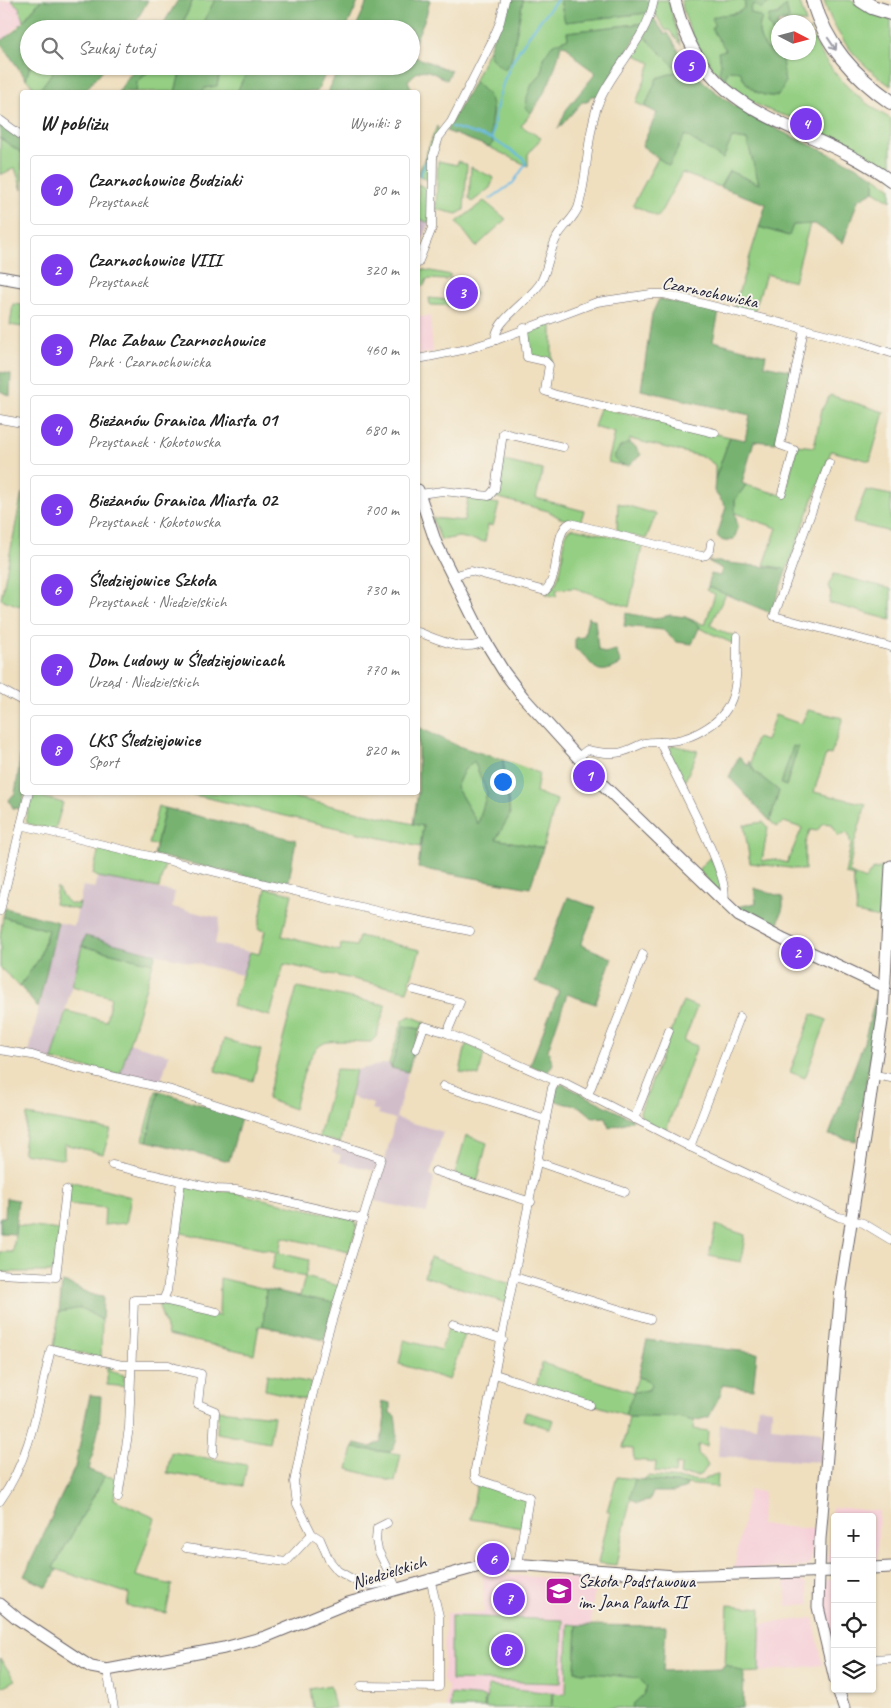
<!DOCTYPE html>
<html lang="pl">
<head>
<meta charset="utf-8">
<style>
  body { margin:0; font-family:Caveat,sans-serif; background:#f2f2f2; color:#222 }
  .controls { position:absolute; right:15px; bottom:15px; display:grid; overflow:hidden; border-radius:5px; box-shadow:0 1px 4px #0004 }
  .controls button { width:45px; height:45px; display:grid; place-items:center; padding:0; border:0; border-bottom:1px solid #e0e0e0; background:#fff; color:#222; font:25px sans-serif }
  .compass { position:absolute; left:771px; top:15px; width:45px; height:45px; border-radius:50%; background:#fff; box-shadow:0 1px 4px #0004; rotate:96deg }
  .you { position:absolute; left:502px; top:781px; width:18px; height:18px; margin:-12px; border:4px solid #fff; border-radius:50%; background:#1a73e8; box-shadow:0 0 0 8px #1a73e833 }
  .badge { display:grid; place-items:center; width:32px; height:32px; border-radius:50%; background:#7c3aed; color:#fff; font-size:16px; font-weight:700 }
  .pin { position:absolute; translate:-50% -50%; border:2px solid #fff; box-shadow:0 1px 5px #0006 }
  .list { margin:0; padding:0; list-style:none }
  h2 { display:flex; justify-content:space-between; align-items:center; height:65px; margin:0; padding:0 20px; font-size:21px }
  h2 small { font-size:16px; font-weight:400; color:#767676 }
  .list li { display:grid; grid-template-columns:32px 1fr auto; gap:15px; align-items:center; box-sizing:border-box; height:70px; margin:0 10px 10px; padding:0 10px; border:1px solid #e0e0e0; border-radius:5px }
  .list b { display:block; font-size:19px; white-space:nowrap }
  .list p { margin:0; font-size:16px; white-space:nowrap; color:#767676 }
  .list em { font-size:16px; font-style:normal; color:#767676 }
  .icon { flex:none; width:28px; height:28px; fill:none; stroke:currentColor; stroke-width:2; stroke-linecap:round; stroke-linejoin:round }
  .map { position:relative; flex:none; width:891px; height:1708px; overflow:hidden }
  .search { position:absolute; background:#fff; box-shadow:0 1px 4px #0004; left:20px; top:20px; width:400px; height:55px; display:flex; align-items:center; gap:12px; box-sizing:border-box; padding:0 18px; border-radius:28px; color:#767676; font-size:19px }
  .panel { position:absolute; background:#fff; box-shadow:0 1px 4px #0004; left:20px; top:90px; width:400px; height:705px; border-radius:5px }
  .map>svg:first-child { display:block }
</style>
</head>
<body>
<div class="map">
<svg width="891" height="1708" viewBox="0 0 891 1708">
  <rect width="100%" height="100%" fill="#f7f3e8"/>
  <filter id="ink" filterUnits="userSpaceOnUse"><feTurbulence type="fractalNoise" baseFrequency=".02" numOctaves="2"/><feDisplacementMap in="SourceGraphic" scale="10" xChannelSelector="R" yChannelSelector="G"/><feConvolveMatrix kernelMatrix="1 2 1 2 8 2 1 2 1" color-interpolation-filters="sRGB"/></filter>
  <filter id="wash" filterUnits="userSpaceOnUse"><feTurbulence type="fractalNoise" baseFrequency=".0096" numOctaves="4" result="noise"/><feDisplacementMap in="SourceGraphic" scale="20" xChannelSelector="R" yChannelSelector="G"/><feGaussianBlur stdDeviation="1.12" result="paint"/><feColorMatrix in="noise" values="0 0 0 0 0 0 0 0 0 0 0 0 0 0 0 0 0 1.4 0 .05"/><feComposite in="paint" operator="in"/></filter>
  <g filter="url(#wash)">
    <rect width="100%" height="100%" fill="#efdfbf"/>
    <g fill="#f6cfd8">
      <polygon points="11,0 19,7 23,21 0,42 0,1"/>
      <polygon points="430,316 433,352 418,355 418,317"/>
      <polygon points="749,1490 764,1492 760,1525 814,1529 811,1561 806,1567 734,1569"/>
      <polygon points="832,1507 879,1511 877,1562 872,1563 872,1517 835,1517 835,1565 828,1562"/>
      <polygon points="483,1574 595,1580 591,1626 568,1624 564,1708 446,1708 448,1687 443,1681 446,1613 484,1613"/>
      <polygon points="835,1578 835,1635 828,1636 822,1590 824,1582"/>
      <polygon points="785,1580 799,1580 807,1585 810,1604 787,1606"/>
      <polygon points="813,1618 823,1665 759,1672 761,1624"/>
    </g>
    <g fill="#d1bdca">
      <polygon points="418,218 429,223 422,242 418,241"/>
      <polygon points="98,877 175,892 172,907 220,918 215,944 250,952 242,975 85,936 52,1060 29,1053 58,922 74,926 83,886 95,888"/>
      <polygon points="129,1043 169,1055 160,1084 120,1075"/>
      <polygon points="389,1063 391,1068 408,1072 396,1118 443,1132 430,1175 434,1178 427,1213 375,1201 395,1119 378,1114 379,1111 372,1109 373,1104 351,1097 356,1070"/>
      <polygon points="334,1146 377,1159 375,1171 339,1162 341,1155 332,1153"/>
      <polygon points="758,1407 772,1409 771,1427 822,1432 820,1462 718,1456 720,1424 756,1427"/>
    </g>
    <g fill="#94cf83" stroke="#5b785f" fill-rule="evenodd">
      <polygon points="11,0 41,0 23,21 19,7"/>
      <polygon points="193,0 215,0 199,29 180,29"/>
      <polygon points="523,0 560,0 565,22 648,13 645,23 567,32 568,38 543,58 542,73 532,84 526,109 531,113 521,126 541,138 528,154 528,166 489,147 493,143 489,132 493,111 474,82 489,49 504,70 511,60"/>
      <polygon points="656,0 668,0 681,45 669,30 666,31 654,12"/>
      <path d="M681 0H744L745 6C740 14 735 12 727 15 723 16 718 22 714 25L717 37 724 44 729 70 740 71C746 89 759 97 778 96L784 74 782 60C766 51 753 37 762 18L749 12 753 4 773 0H799L806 22H785L789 18 786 6 768 23 775 37 772 43 778 46V52H808L809 29C826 70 853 97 891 119V171L884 165C866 155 847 147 829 137 824 134 820 128 814 125 800 118 785 117 771 111 725 94 690 48 681 0Z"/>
      <path d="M824 0H851L881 17 891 20V86C861 66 834 36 824 0Z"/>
      <polygon points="643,35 679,71 657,78 645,107 636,103 651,63 634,54"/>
      <polygon points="30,66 57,66 38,92 26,79"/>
      <polygon points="155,66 182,66 175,92 136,92 137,82"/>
      <polygon points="221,66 249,66 237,92 202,92 205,88 217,86"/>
      <polygon points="437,126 439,132 430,181 418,175"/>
      <polygon points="685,134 723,159 732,138 747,140 759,184 729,171 720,187 682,173 658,217 633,205 658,158 669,165"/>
      <polygon points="0,138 22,153 22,190 15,168 0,175"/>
      <polygon points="438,161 457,165 458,161 467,165 464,210 457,214 436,209"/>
      <polygon points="471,167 494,178 490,188 472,202 469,199"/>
      <polygon points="874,176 891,188 891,201 874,191"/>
      <polygon points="418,184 429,190 429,223 418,218"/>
      <polygon points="484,201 506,219 476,247 457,222"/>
      <polygon points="810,224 794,282 766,274 754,312 734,307 759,227 788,236 793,225"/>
      <polygon points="420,269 451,275 446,280 427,279 424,286 418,285"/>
      <path d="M450 278C459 280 473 285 476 294L462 300 460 306 430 305 429 298 449 300Z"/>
      <polygon points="13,304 22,305 22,327 10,325"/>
      <polygon points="552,320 552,361 529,355 528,330"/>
      <polygon points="830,395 884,412 870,461 831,451 787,569 764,565 777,528 735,513 735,500 746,485 785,496 797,445 814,447 822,409"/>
      <polygon points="600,408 730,437 715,479 715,465 704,457 630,439 624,466 608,462 615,433 594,427"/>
      <polygon points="500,460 543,470 536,498 584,511 580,523 560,518 548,511 495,497"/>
      <polygon points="866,490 891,495 891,532 853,523"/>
      <polygon points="22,493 22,607 1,599"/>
      <polygon points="468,498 499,504 493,526 488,525 485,542 459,537 441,540 432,518 464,521"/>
      <polygon points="618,503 656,514 646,539 621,533 617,529"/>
      <path d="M573 528 643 543 629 607 575 588 557 589 556 597 546 594C563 583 562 556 565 537L567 531Z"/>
      <polygon points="834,574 891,589 891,620 829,603 831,593 828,586"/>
      <polygon points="708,587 726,594 710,625 727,634 735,635 734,644 699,628 700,626 685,617 705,625 715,594 706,590"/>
      <path d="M808 710 843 718 831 755 827 754 825 757 814 792 866 804 854 844 849 872 865 880 872 870 883 867 879 918 856 913C858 900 852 889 854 876L845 874 851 844 848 833 838 836 832 824 823 823 817 831 810 830 805 844V870L750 863 744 825 763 822 768 827 762 861 773 859 787 863 802 828 784 822 777 827 770 821 779 791C752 769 746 773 756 738L766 741 775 715 801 724ZM798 747 786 786 781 784 789 759Z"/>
      <polygon points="673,745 698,751 684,783 668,755 669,749"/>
      <polygon points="503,760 539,773 536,793 557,800 543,848 496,839 510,815"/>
      <polygon points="474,761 487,793 478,824 456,787 464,770"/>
      <polygon points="186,793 274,793 423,826 420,847"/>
      <polygon points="32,794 63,803 55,830 28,824 26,819"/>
      <polygon points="158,806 165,808 156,845 149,844"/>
      <polygon points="99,848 165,864 159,888 98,877 93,874"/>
      <polygon points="710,857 720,876 721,894 698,870"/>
      <path d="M57 887C63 896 67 908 80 903L78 910 54 904Z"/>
      <polygon points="266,888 292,894 282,936 340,951 341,944 356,946 359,936 420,950 407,991 284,964 270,1016 232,1006 250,952 259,954 265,931 258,929"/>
      <polygon points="3,917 48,930 39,959 20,986 0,968 0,937"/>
      <polygon points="82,946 153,963 120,1075 52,1060 66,1011 106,1021 111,997 72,986"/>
      <path d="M297 987 386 1005 376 1037 371 1042C357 1042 342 1040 328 1042 307 1045 299 1091 294 1109L267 1099Z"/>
      <polygon points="683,1001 697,1007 684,1041 697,1046 666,1130 642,1120 640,1112"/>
      <polygon points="812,1014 827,1020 805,1078 790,1072"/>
      <polygon points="410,1016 425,1022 420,1029 404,1026 391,1068 389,1063 403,1020"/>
      <polygon points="224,1039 261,1050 253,1081 215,1071"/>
      <polygon points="466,1044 484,1052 479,1076 460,1072"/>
      <polygon points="336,1069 356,1070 340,1143 319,1137"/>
      <polygon points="156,1091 159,1091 147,1141 143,1140"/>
      <polygon points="27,1115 111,1130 103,1154 64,1144 64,1158 60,1159 23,1153"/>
      <polygon points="466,1135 487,1143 477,1182 455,1174"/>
      <polygon points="70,1181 131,1197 126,1223 104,1225 105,1208 68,1204"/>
      <polygon points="183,1186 232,1192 355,1220 357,1227 349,1252 282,1237 279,1253 309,1260 305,1277 339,1286 334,1303 300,1296 305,1277 272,1269 276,1252 177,1232"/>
      <polygon points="16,1225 60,1230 54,1272 0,1272 0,1252 13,1252"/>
      <polygon points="716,1225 745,1235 741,1262 709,1256"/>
      <polygon points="430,1257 510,1284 506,1303 424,1276"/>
      <polygon points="220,1278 266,1289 263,1326 259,1326 254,1354 168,1335 158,1303 219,1316"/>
      <polygon points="81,1308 102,1320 101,1358 54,1347 59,1312"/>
      <polygon points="449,1326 466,1332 449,1380 399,1364 404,1340 441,1350"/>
      <polygon points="542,1363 633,1392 638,1377 647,1380 651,1384 649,1389 641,1392 625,1413 630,1417 677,1417 694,1421 693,1429 708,1431 707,1446 698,1445 698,1453 708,1465 702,1474 697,1476 680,1475 681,1465 676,1464 675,1474 655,1472 656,1462 634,1460 633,1449 623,1448 629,1416 536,1386"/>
      <polygon points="110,1365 112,1366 109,1371 124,1375 124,1381 128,1385 127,1387 107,1385 107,1367"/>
      <polygon points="267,1374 312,1383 308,1400 265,1390"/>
      <polygon points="218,1410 274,1416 269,1443 217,1433"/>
      <polygon points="526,1412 554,1420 551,1429 523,1420"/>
      <polygon points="353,1448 401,1454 395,1482 348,1469"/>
      <polygon points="171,1452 247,1465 243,1486 167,1473"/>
      <polygon points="713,1475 718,1475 717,1487 643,1480 648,1476 702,1481"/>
      <polygon points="105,1476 117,1478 114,1499 155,1518 136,1576 172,1585 166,1613 127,1606 129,1594 53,1568"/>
      <polygon points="617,1477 635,1479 616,1565 598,1563 610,1512 607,1511"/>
      <polygon points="477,1483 527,1500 521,1528 471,1519"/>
      <polygon points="728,1605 761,1608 759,1672 744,1673 725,1664"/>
      <polygon points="451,1616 563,1620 561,1683 451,1680"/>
      <polygon points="568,1624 577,1625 575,1671 639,1678 647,1686 643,1695 633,1705 633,1708 552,1708 553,1693 566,1694"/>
      <polygon points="0,1658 15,1680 0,1688"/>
      <polygon points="330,1685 335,1708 313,1708 310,1689"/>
      <polygon points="488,1686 552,1693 551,1708 485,1708"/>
      <polygon points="451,1694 485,1697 484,1708 450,1708"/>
    </g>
    <g fill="#77b271" stroke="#4c6a56" fill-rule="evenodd">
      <polygon points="41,0 148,0 132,29 29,29 30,66 26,79 0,42 17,29"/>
      <polygon points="178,0 193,0 180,29 160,29"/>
      <polygon points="215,0 359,0 346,29 199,29"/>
      <polygon points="368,0 430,0 426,16 411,51 411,29 355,29"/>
      <polygon points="506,0 523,0 511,60 504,70 491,58 489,49"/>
      <polygon points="560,0 652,0 648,13 565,22"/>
      <path d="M744 0H773L761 9 753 4 750 12 762 18C753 37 766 51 782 60L785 83 778 96C759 97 747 89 740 71L729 70 725 78 719 73 721 63 718 52 726 50 712 29 714 25 712 18C723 11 737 19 745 6Z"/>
      <polygon points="786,5 789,18 785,22 778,22 778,46 772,43 775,37 768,23 769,16 778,15"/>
      <path d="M652 16 665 34 668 33C676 45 683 61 693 71 741 123 814 142 874 176V191L858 200 843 243 815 224 793 225 789 236 759 227 766 204 720 187 729 171 759 184 747 140 732 138 723 159 685 135 669 166 642 146 657 113 645 107 657 78 679 71 643 35Z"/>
      <path d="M645 23 600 96H591L587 102H582L558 129 566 110 596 73 578 60 567 46 561 45C555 72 547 91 531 113L526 109 527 97 532 84 542 73 543 58 552 45 568 38 567 32Z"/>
      <path d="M411 55 451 71 447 80C429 72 423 63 408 81L413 92H328L339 66H411Z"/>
      <polygon points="57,66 106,66 84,92 38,92"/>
      <polygon points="136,66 155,66 137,82 136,92 118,92"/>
      <polygon points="182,66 221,66 217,86 205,88 202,92 175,92"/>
      <polygon points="249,66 329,66 317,92 237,92"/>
      <path d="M474 82C506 104 484 114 493 143L489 147 446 131Z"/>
      <polygon points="0,123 22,139 22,153 0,138"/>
      <polygon points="659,299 719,312 713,341 766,355 764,365 793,371 775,443 754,441 742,483 746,485 735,500 735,513 738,528 734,539 723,541 717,536 726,507 714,491 715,479 730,437 745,440 750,415 641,390 652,314"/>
      <polygon points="0,372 11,374 10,396 0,391"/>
      <polygon points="628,443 636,447 641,455 628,466 619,464 614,457 620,447"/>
      <polygon points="708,561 787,569 771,613 708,587 711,574 720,576 722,569"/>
      <polygon points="626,613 655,619 670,615 685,617 700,626 692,644 676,642 663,630 624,626"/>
      <path d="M588 617 595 620 598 649 604 653 616 650 621 664C591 681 595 660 575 649V638L584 637Z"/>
      <path d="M418 727 458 746 503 760 510 815 496 839 543 848 530 888 418 868 423 826 413 824 418 792ZM474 761 487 793 478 824 456 787 464 770Z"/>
      <polygon points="22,744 22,792 25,793 21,809 13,808 9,800 15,793 17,782"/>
      <polygon points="793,746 798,747 786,786 781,784"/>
      <polygon points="739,756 748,766 749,761 753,770 779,791 770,821 729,777"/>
      <polygon points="165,808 296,840 288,886 154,855"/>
      <polygon points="754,888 783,897 783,907 776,931 767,928 737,907 756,903"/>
      <polygon points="568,897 596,908 581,945 612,958 595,1004 567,994 548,1050 553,1064 547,1073 530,1065 559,991 535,982"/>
      <polygon points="5,908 58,922 38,1008 20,986 39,959 48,930 3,917"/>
      <polygon points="85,936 156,954 153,963 82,946"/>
      <polygon points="877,992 872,1048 856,1141 829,1135 864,1042"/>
      <polygon points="404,1026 420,1029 408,1072 391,1068"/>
      <path d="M562 1084 634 1120 609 1128 606 1117 593 1118C575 1099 573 1109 555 1100L557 1087Z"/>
      <polygon points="159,1091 241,1118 229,1161 147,1141"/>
      <polygon points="6,1198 18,1200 15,1234 0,1233 0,1217 5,1217"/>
      <path d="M62 1282C77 1285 87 1296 103 1297L102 1320 81 1308 59 1312Z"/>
      <polygon points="266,1289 334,1303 324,1340 263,1326"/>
      <polygon points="647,1340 757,1353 753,1389 722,1385 721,1393 709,1417 694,1421 677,1417 629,1417 625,1413 634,1392 649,1390 651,1384 647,1380 638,1377"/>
      <polygon points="90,1395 101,1396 99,1427 89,1470 105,1476 53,1568 57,1570 47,1587 24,1576 75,1467"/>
      <path d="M381 1401 390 1403V1413L395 1416C397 1430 400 1441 390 1452L353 1448 355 1443 371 1447 381 1441 385 1417Z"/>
      <polygon points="635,1479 687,1484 685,1489 673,1492 653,1492 649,1501 637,1503 630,1498"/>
      <polygon points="577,1625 666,1626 663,1671 721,1669 725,1664 744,1673 743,1708 633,1708 632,1705 643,1695 647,1687 639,1678 575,1671"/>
    </g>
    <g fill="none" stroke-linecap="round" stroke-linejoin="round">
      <g stroke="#6abbe5" stroke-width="2">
        <path d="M452 127 492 139C497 77 517 47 557 0"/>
        <polyline points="420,176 428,156"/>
        <polyline points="490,199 513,183 526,164 523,158 492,139"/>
      </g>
    </g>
  </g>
  <g filter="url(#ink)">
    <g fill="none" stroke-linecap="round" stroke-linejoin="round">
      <g stroke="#6a6469" stroke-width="9">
        <g id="street">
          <polyline points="0,120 22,136"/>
          <polyline points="418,263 432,228 433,156 439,137 451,122 491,43 500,22 505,0"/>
          <polyline points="524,328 527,357 545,361 549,365 545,391 556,395 715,433"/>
          <polyline points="496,340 597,302 651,294 664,294 861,343 891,353"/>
          <path d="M418 359 467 349 496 340C492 322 531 300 541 282 548 268 549 253 556 239 561 228 573 220 578 208 588 178 586 139 597 107 611 69 646 42 654 0"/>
          <polyline points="0,419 22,423"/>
          <polyline points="829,463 774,616 891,647"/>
          <polyline points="782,493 794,450 780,445 804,329"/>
          <polyline points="419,494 443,491 489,496 495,489 503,433 563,447"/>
          <path d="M452 576 471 571 545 591C562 574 552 533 570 523L701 556 706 555 710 550 711 543"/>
          <path d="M418 632C437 639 466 654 485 641"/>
          <polyline points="0,689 22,701"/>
          <path d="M660 742C679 741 691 738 708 727 742 706 736 672 737 636"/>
          <path d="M578 757 587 750C598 752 611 755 622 752 640 747 638 741 660 742 669 767 737 884 723 902"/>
          <polyline points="21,825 402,917 470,931"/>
          <polyline points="0,911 29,792"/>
          <polyline points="414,990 460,1002 447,1033"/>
          <polyline points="416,1049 424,1026 447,1033 556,1081"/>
          <polyline points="0,1050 32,1055 68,1066 171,1090 381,1158 327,1337 310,1405 294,1482 297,1504 312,1534 320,1539 329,1560 338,1571 361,1584 373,1585 393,1581 397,1589"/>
          <polyline points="875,1075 891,1078"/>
          <polyline points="443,1086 546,1119"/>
          <polyline points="588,1095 643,954"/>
          <polyline points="634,1119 669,1031"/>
          <polyline points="690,1147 740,1017"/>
          <polyline points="538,1162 625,1192"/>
          <polyline points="112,1165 181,1181 167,1291 163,1300 134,1300 129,1428 118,1497"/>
          <polyline points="435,1171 531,1202"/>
          <polyline points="181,1181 217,1189 236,1190 363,1219"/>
          <polyline points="0,1274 56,1277 66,1190"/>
          <polyline points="515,1277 650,1319"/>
          <polyline points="163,1300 217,1312"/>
          <polyline points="453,1324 503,1340"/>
          <polyline points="495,1374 590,1405"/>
          <path d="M0 1501C32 1456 38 1402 51 1349L122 1365H169L175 1368 201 1374 198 1404 215 1411 213 1454"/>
          <polyline points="387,1523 377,1528 376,1540 378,1550 393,1581"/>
          <polyline points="186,1548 286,1562 312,1534"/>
          <polyline points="518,1565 529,1497 479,1480 475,1477 475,1469 552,1088 556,1081 561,1081 690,1147 839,1217 863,1223 891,1240"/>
          <polyline points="872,1659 891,1658"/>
          <polyline points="107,1670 114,1708"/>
          <polyline points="361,1686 439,1687 439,1616 430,1578"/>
        </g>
      </g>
      <g stroke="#6a6469" stroke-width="13">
        <g id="secondary">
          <path d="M675 0C703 124 806 118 891 181"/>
          <polyline points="0,277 22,281"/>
          <polyline points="418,490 436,543 485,641 504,672 523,697 601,783 739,916 784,940 877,984 885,986"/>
          <polyline points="872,1568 891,1567"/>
          <polyline points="0,1604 18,1619 80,1660 91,1667 107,1670 224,1648 265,1637 348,1603 483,1565 526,1565 675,1576 835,1571"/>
          <polyline points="835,1679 818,1607 820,1539 841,1288 883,1015 891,866"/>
          <polyline points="838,1689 844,1708"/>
        </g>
      </g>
      <g stroke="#6a6469" stroke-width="16">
        <g id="highway">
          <path d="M813 0C825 45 854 76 891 102"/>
          <polyline points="861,0 872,7 891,13"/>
        </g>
      </g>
      <use href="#street" stroke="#fff" stroke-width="8"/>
      <use href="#secondary" stroke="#fff" stroke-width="11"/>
      <use href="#highway" stroke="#fff" stroke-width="14"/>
    </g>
    <defs><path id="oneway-shaft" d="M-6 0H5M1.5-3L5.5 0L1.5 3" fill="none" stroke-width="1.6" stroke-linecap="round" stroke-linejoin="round" transform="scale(1.25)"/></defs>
    <use stroke="#9c9ca7" href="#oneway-shaft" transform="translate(832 44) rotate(56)"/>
  </g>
  <defs>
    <g id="school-square" transform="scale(1.4375)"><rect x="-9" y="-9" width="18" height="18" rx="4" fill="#b5179e" stroke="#f7f3e8"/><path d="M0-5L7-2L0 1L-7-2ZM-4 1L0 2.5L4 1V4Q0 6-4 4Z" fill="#fff"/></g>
  </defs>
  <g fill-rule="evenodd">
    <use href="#school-square" x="559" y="1591"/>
  </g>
  <g text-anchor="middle" stroke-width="4" stroke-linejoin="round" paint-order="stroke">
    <g font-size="18" fill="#22223b" stroke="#f7f3e8">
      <text transform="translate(710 292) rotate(12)" y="6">Czarnochowicka</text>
      <text transform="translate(389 1572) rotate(-17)" y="6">Niedzielskich</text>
    </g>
    <g font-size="18" fill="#22223b" stroke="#f7f3e8" text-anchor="start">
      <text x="578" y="1587">Szkoła Podstawowa<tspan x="578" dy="21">im. Jana Pawła II</tspan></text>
    </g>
  </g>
</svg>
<div class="controls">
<button>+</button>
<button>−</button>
<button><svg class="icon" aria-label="locate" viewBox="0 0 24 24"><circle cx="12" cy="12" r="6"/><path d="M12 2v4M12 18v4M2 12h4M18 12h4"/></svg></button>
<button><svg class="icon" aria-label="layers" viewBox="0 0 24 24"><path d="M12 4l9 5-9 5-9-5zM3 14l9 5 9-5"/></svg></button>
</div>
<svg class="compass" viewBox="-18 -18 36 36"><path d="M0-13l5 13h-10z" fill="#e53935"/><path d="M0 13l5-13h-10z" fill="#767676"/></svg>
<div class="you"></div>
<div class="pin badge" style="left:589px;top:776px">1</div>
<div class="pin badge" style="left:797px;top:953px">2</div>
<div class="pin badge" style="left:462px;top:293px">3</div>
<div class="pin badge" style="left:806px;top:124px">4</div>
<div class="pin badge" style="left:690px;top:66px">5</div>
<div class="pin badge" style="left:493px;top:1559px">6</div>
<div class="pin badge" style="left:509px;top:1599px">7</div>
<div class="pin badge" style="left:507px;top:1650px">8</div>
<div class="search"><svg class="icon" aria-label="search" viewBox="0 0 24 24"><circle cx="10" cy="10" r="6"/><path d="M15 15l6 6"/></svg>Szukaj tutaj</div>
<section class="panel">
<h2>W pobliżu<small>Wyniki: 8</small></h2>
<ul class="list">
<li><span class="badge">1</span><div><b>Czarnochowice Budziaki</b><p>Przystanek</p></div><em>80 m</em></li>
<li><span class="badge">2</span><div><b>Czarnochowice VIII</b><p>Przystanek</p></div><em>320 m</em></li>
<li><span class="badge">3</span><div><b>Plac Zabaw Czarnochowice</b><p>Park · Czarnochowicka</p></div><em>460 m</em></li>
<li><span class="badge">4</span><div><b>Bieżanów Granica Miasta 01</b><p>Przystanek · Kokotowska</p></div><em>680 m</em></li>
<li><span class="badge">5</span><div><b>Bieżanów Granica Miasta 02</b><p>Przystanek · Kokotowska</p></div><em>700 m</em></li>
<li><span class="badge">6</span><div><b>Śledziejowice Szkoła</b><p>Przystanek · Niedzielskich</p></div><em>730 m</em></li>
<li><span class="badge">7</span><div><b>Dom Ludowy w Śledziejowicach</b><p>Urząd · Niedzielskich</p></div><em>770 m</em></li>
<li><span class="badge">8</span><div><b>LKS Śledziejowice</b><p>Sport</p></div><em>820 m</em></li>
</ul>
</section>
</div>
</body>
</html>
